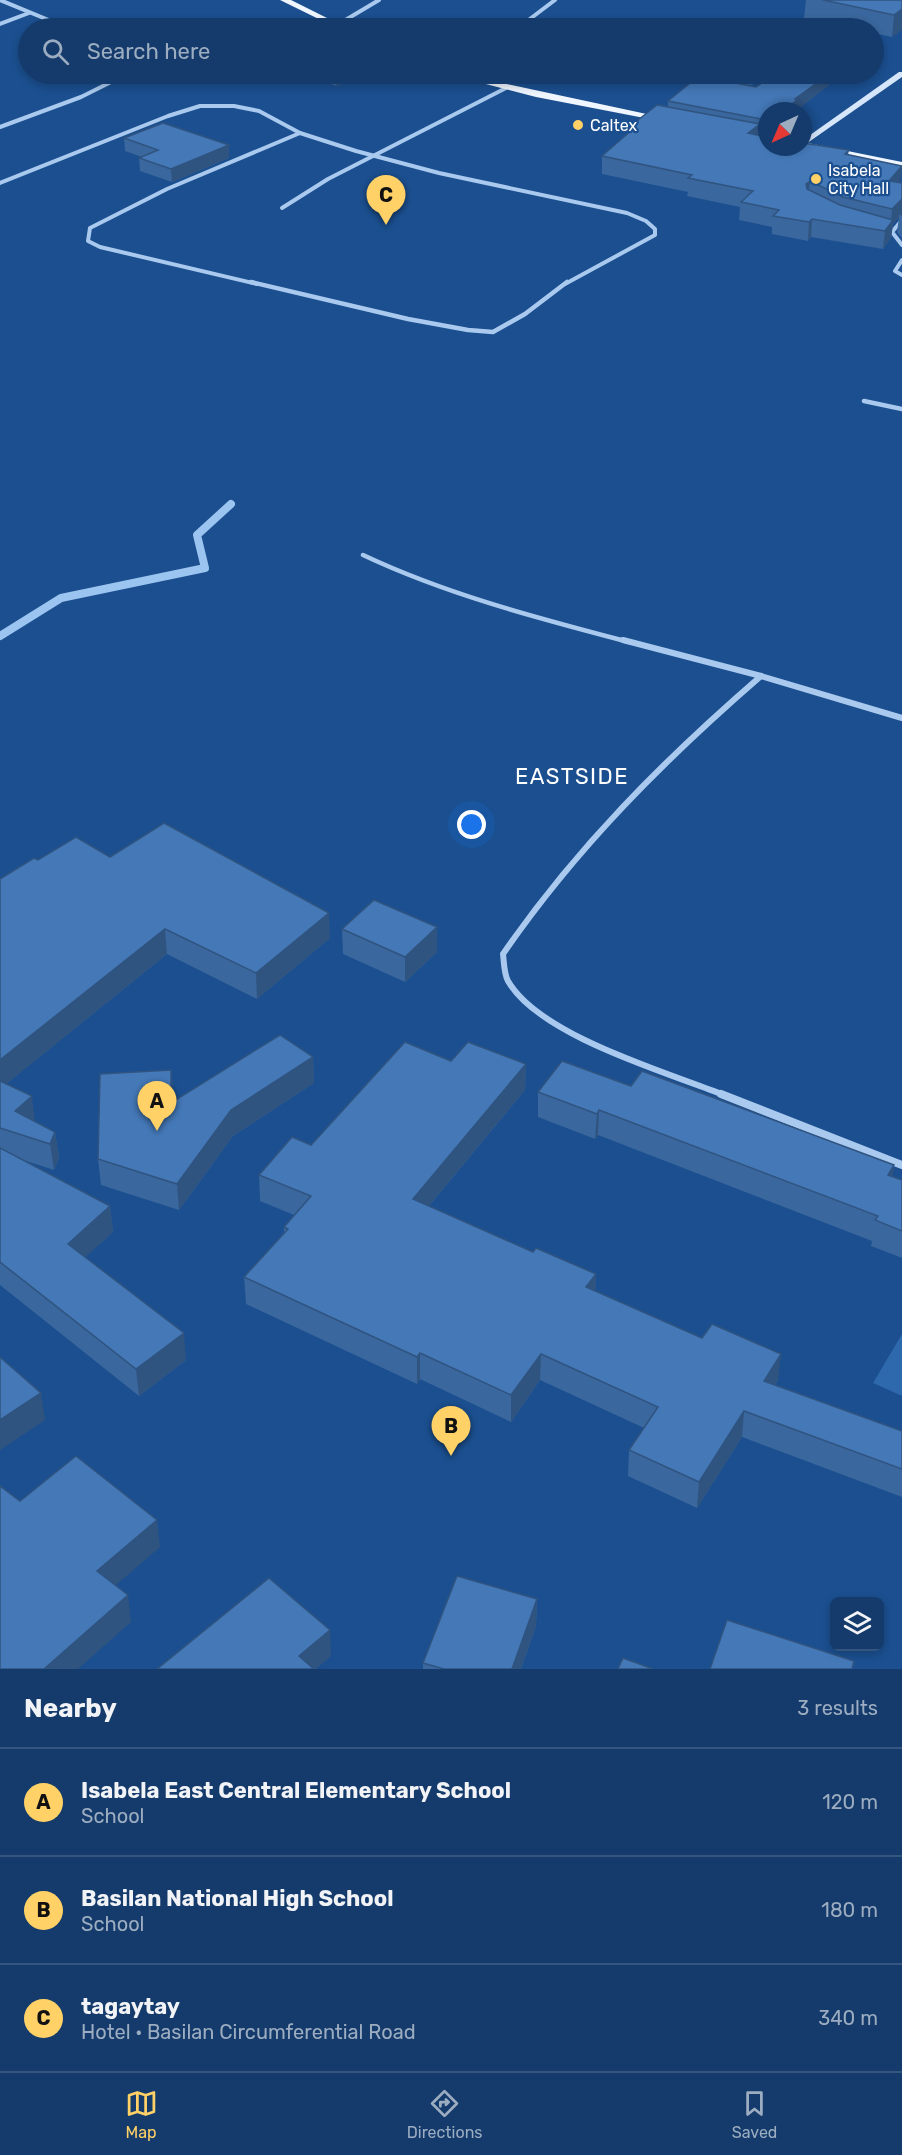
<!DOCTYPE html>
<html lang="en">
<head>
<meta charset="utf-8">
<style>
  body { margin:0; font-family:Rubik,sans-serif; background:#1d4271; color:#f1f3f6 }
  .controls { position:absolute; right:18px; bottom:18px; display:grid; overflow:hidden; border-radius:9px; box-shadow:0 3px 9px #0003 }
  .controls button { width:54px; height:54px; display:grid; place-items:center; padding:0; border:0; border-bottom:2px solid #33557e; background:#143b6b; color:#f1f3f6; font:30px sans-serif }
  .compass { position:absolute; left:758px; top:102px; width:54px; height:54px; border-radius:50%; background:#143b6b; box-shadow:0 3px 9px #0003; rotate:224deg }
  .you { position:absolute; left:472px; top:825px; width:21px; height:21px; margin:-15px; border:4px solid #fff; border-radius:50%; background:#1a73e8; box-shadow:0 0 0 9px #1a73e833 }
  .badge { display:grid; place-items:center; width:39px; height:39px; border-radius:50%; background:#ffd166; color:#111; font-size:20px; font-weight:700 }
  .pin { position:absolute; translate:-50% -50px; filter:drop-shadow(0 2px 3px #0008) }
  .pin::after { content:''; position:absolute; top:32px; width:21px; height:18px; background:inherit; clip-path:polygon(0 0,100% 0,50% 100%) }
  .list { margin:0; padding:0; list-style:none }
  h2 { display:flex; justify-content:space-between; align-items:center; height:78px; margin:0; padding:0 24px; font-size:26px }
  h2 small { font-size:20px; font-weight:400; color:#9dadc1 }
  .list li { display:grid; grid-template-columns:39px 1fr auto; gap:18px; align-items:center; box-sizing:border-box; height:108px; padding:0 24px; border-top:2px solid #33557e }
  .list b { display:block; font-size:22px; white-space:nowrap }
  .list p { margin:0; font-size:20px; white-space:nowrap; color:#9dadc1 }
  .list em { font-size:20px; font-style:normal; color:#9dadc1 }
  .icon { flex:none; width:33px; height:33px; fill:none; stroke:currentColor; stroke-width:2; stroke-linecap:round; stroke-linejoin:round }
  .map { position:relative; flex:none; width:902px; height:1669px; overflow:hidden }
  .search { position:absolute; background:#143b6b; box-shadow:0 3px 9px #0003; left:18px; right:18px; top:18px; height:66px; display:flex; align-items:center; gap:15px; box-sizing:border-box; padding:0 21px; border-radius:33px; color:#9dadc1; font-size:22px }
  .sheet { height:402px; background:#143b6b }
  nav { display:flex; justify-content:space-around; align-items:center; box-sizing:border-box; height:84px; border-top:2px solid #33557e; background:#143b6b; font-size:16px; color:#9dadc1 }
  nav a { display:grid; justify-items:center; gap:3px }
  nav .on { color:#ffd166 }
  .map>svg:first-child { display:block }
</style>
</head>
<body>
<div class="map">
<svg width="902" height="1669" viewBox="0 0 902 1669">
  <rect width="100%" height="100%" fill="#1b4f8f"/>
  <g fill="#2e69ad">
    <polygon points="729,74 767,74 744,91 714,85"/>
    <polygon points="902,1334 902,1396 873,1383"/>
  </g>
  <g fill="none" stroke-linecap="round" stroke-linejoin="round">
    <polyline stroke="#9cc4f0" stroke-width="8" points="0,636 61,598 205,568 197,535 231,504"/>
    <g stroke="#a9c9ee" stroke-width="4">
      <polyline points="0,0 68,28"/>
      <polyline points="0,24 29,13"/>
      <polyline points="337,25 379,0"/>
      <polyline points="518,28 555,0"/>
      <polyline points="0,127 81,97 127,74"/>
      <polyline points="300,133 356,151 439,173 627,213 646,221 655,229 655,235 565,284"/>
      <polyline points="0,183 168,116 200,106 234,106 259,111 300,133"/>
      <polyline points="282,208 328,179 506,88"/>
      <polyline points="902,220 892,232 902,245"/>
      <polyline points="902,260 895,271 902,275"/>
      <polyline points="257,284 100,247 88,241 90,228 167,189 300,133"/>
    </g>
    <g stroke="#a9c9ee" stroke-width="4.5">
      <polyline points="251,282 408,319 468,330 493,332 525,314 567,282"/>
      <polyline points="864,401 902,409"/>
      <path d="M363 555C448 595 538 618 629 642"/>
    </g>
    <g stroke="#a9c9ee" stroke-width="6">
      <polyline points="623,640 761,676 902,718"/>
      <path d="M724 1095C666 1072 540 1036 508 981 504 974 504 962 503 954 576 848 664 760 761 676"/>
    </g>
    <polyline stroke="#a9c9ee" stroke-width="8" points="721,1094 902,1165"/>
    <polygon fill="#d6e6fa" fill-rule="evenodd" points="899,72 902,72 902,77 803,146 803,140"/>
    <g fill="#f0f6ff" fill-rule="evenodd">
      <polygon points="280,0 291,0 347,28 337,28"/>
      <polygon points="447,74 460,74 670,119 665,122 536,97"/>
      <polygon points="803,142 902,162 902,168 800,147 803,147"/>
    </g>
  </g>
  <g fill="#3a679d">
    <polygon points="806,0 902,0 892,37 873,33 873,28 852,28 804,18"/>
    <polygon points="303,74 376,74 336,86"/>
    <polygon points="829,85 797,110 796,111 767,111 767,133 759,132 759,135 849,150 848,155 902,183 902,238 897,232 899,217 893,224 891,238 883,249 811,237 808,241 772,234 772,227 739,220 740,207 687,196 688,192 602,174 602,156 628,134 628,128 668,107 668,101 756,87"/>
    <polygon points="124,138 229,158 172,182 140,171 139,158 142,157 125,151"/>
    <polygon points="110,857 330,938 257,999 167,954 6,1084 35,1122 55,1132 59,1158 54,1170 23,1160 110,1206 113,1232 85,1257 186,1360 139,1396 0,1285 0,879 38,860"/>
    <polygon points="437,927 437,952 405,982 343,954 342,929"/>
    <polygon points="313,1057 314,1083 233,1136 179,1210 101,1185 98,1159 174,1096 174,1102"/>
    <polygon points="451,1061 526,1064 525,1090 429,1206 533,1252 596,1274 595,1291 778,1380 775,1385 902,1431 902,1497 742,1437 697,1508 628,1476 629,1450 644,1428 540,1380 511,1422 420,1379 417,1384 246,1304 244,1277 284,1233 284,1227 294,1215 260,1201 259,1175 311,1145"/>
    <polygon points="631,1086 902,1180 902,1258 871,1246 872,1241 598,1135 595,1139 538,1117 538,1092"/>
    <polygon points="537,1599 536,1626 521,1669 423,1669 423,1663"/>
  </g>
  <g fill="#305480">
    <polygon points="902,9 902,30 892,37 894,15"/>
    <polygon points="336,74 376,74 336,86"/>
    <polygon points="829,74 830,74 829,85 797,110 796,111 783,111 795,99"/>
    <polygon points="760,124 759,142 748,133"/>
    <polygon points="229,145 229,158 172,182 171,169"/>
    <polygon points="902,166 900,184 889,181"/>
    <polygon points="810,181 808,199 806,184"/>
    <polygon points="902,199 902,216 899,214 899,217 893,224 891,238 883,249 885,231 891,223 892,209"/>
    <polygon points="812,219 811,237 808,241 809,222"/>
    <polygon points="329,913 330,938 257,999 256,973"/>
    <polygon points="437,927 437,952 405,982 405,957"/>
    <polygon points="165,929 167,954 0,1089 0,1060"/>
    <polygon points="313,1057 314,1083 233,1136 179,1210 177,1184 231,1110"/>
    <polygon points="526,1064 525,1090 413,1225 413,1199"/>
    <polygon points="171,1070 174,1096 174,1129 171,1103"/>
    <polygon points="32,1096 35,1122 15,1111"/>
    <polygon points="599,1110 598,1135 595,1139 597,1114"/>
    <polygon points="55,1132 59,1158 54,1170 50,1144"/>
    <polygon points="894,1165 891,1190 888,1175"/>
    <polygon points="110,1206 113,1232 71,1270 68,1244"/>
    <polygon points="596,1274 595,1300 586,1287"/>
    <polygon points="184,1333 186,1360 139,1396 136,1369"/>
    <polygon points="420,1353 420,1379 417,1384 417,1357"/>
    <polygon points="541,1354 540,1380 511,1422 511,1395"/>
    <polygon points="781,1354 778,1380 761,1407 764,1381"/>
    <polygon points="41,1393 45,1420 0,1450 0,1420"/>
    <polygon points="744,1411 742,1437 697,1508 699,1482"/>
    <polygon points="157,1520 160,1547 101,1598 97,1571"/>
    <polygon points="128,1595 131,1622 78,1669 44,1669"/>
    <polygon points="537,1599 536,1626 521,1669 512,1669"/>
    <polygon points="330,1630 331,1656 316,1669 300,1669 299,1656"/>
  </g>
  <g fill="#4478b7" stroke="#305480" stroke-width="1.5">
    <polygon points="823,0 902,0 902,9 894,15"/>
    <polygon points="775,74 829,74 795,99 797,100 783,111 767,111 767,120 668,101 699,76 756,87"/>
    <polygon points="657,105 760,124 748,133 767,137 767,147 803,147 803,143 849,150 845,154 902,166 889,181 902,183 902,199 892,209 843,197 810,181 806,184 807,189 840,205 893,220 885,231 812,219 809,222 773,216 779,210 741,202 753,191 688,178 692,175 602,156 633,129 628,128"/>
    <polygon points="163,123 229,145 171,169 139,158 158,150 124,138"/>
    <polygon points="164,823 329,913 256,973 165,929 0,1060 0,879 34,858 38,860 76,837 110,857"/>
    <polygon points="374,900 437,927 405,957 342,929"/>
    <polygon points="280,1035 313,1057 231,1110 177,1184 98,1159 100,1074 171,1070 171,1103"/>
    <polygon points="405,1042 451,1061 468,1042 526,1064 413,1199 533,1252 536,1248 596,1274 586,1287 702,1338 712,1324 781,1354 764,1381 902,1431 902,1469 744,1411 699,1482 629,1450 658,1407 541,1354 511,1395 420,1353 417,1357 244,1277 288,1229 284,1227 311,1196 259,1175 292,1137 311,1145"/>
    <polygon points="562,1061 631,1086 642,1071 894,1165 888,1175 902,1180 902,1231 875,1220 878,1216 599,1110 597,1114 538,1092"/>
    <polygon points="0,1081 32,1096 15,1111 55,1132 50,1144 0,1128"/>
    <polygon points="0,1148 110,1206 68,1244 184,1333 136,1369 0,1262"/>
    <polygon points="0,1357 41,1393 0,1420"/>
    <polygon points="76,1456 157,1520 97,1571 128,1595 44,1669 0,1669 0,1486 20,1501"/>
    <polygon points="457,1576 537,1599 512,1669 444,1669 423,1663"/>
    <polygon points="269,1578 330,1630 299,1656 314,1669 157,1669"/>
    <polygon points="727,1620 854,1661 852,1669 710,1669"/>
    <polygon points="623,1658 653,1669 618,1669"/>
  </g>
  <g fill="#ffd166" stroke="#1b4f8f" stroke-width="2">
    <circle cx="578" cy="125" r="6"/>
    <circle cx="816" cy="179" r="6"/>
  </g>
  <g text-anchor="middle" stroke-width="4.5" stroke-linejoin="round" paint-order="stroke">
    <g font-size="16" fill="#fff" stroke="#1b4f8f" text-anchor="start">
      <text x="590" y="131">Caltex</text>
      <text x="828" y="176">Isabela<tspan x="828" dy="18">City Hall</tspan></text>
    </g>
    <g font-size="22" letter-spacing="1.5" fill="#fff" stroke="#1b4f8f">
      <text x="572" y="784">EASTSIDE</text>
    </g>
  </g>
</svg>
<div class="controls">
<button><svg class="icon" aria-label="layers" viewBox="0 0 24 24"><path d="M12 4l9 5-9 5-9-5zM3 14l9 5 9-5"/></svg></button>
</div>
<svg class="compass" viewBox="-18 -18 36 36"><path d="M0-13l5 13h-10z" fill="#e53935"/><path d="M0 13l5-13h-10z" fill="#9dadc1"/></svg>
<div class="you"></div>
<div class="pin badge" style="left:157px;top:1131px">A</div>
<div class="pin badge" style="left:451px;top:1456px">B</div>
<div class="pin badge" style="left:386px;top:225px">C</div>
<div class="search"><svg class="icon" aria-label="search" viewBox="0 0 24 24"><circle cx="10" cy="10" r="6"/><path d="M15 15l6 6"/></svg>Search here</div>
</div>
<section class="sheet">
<h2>Nearby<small>3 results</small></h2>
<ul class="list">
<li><span class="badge">A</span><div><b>Isabela East Central Elementary School</b><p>School</p></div><em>120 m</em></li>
<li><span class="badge">B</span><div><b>Basilan National High School</b><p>School</p></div><em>180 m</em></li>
<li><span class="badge">C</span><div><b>tagaytay</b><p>Hotel · Basilan Circumferential Road</p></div><em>340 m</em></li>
</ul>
</section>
<nav>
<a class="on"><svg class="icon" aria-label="map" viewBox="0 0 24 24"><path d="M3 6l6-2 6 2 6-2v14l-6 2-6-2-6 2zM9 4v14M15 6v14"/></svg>Map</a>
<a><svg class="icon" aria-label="directions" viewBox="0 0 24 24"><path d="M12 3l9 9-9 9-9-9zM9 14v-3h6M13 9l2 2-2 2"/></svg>Directions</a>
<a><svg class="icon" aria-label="saved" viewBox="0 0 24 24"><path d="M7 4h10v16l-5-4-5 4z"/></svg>Saved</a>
</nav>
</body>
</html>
